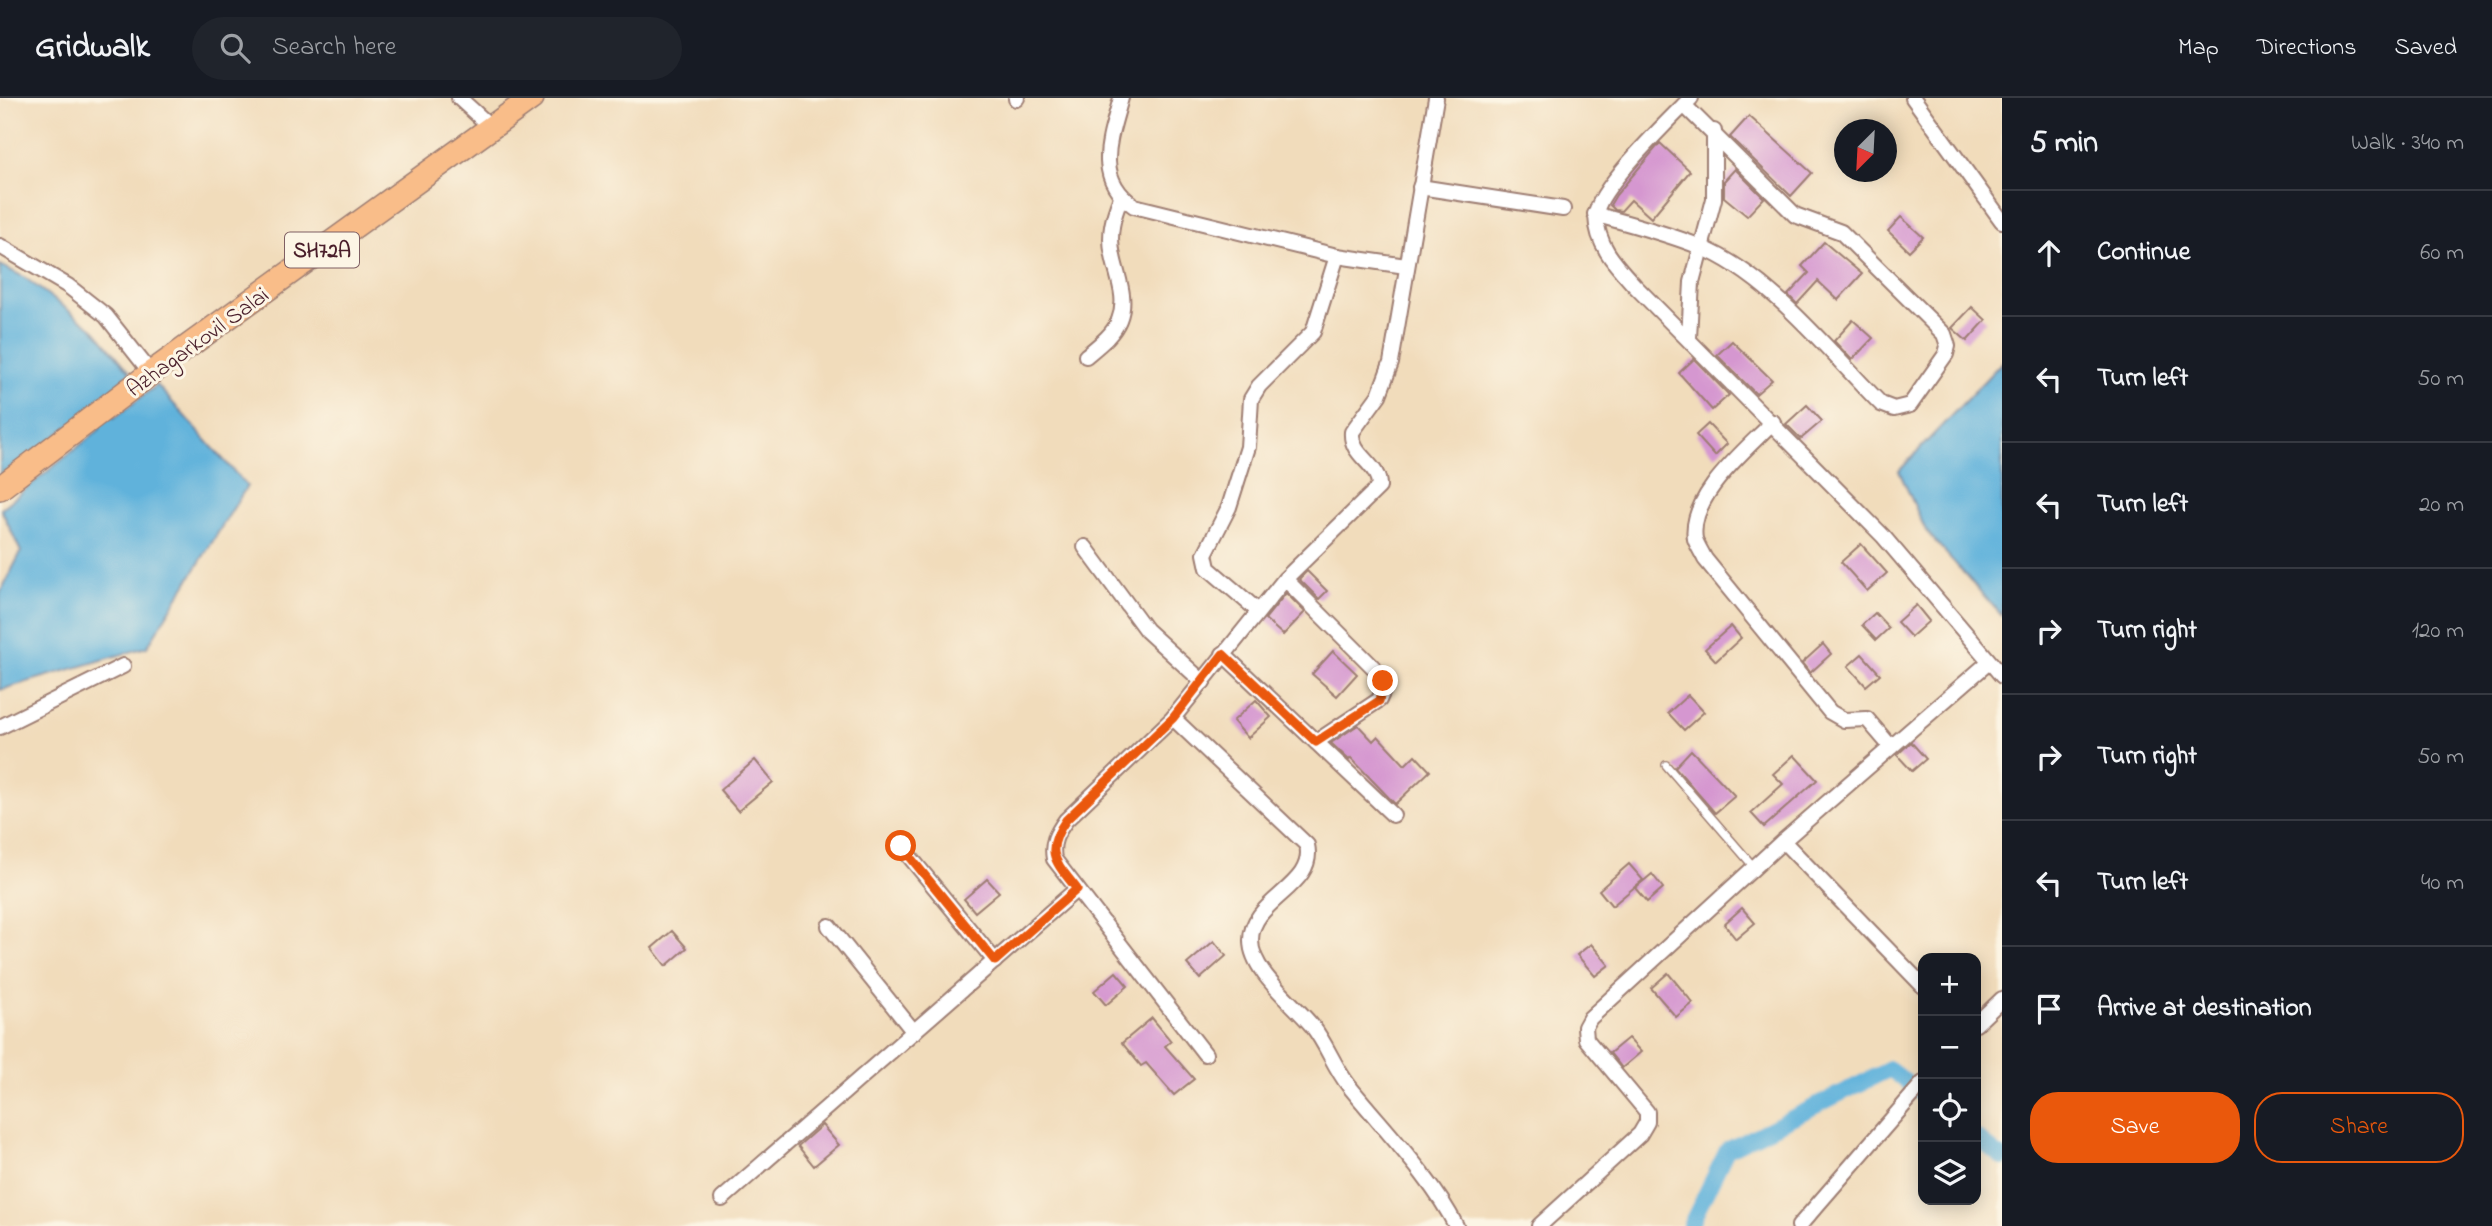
<!DOCTYPE html>
<html lang="en">
<head>
<meta charset="utf-8">
<style>
  body { margin:0; font-family:"Indie Flower",sans-serif; background:#20242c; color:#f1f3f6 }
  .controls { position:absolute; right:21px; bottom:21px; display:grid; overflow:hidden; border-radius:14px; box-shadow:0 4px 18px #0003 }
  .controls button { width:63px; height:63px; display:grid; place-items:center; padding:0; border:0; border-bottom:2px solid #363941; background:#171b24; color:#f1f3f6; font:35px sans-serif }
  .compass { position:absolute; left:1834px; top:21px; width:63px; height:63px; border-radius:50%; background:#171b24; box-shadow:0 4px 18px #0003; rotate:204deg }
  .stop { position:absolute; width:21px; height:21px; margin:-16px; border:5px solid #ea580c; border-radius:50%; background:#fff }
  .stop.end { background:#ea580c; border-color:#fff; box-shadow:0 2px 7px #0008 }
  .list { margin:0; padding:0; list-style:none }
  h2 { display:flex; justify-content:space-between; align-items:center; height:91px; margin:0; padding:0 28px; font-size:30px }
  h2 small { font-size:23px; font-weight:400; color:#9ea1a6 }
  .list li { display:grid; grid-template-columns:46px 1fr auto; gap:21px; align-items:center; box-sizing:border-box; height:126px; padding:0 28px; border-top:2px solid #363941 }
  .list b { display:block; font-size:26px; white-space:nowrap }
  .list em { font-size:23px; font-style:normal; color:#9ea1a6 }
  .actions { display:flex; gap:14px; padding:21px 28px }
  .actions a { flex:1; padding:16px 0; border:2px solid #ea580c; border-radius:28px; text-align:center; font-size:24px; color:#ea580c }
  .actions .main { background:#ea580c; color:#fff }
  .icon { flex:none; width:38px; height:38px; fill:none; stroke:currentColor; stroke-width:2; stroke-linecap:round; stroke-linejoin:round }
  .map { position:relative; flex:none; width:2002px; height:1128px; overflow:hidden }
  header { display:flex; align-items:center; gap:42px; box-sizing:border-box; height:98px; padding:0 35px; background:#171b24; border-bottom:2px solid #363941 }
  header strong { font-size:33px }
  nav { display:flex; gap:38px; margin-inline-start:auto; font-size:24px }
  .search { width:490px; height:63px; background:#20242c; display:flex; align-items:center; gap:18px; box-sizing:border-box; padding:0 24px; border-radius:38px; color:#9ea1a6; font-size:26px }
  main { display:flex }
  aside { flex:1; background:#171b24 }
  .map>svg:first-child { display:block }
</style>
</head>
<body>
<header>
<strong>Gridwalk</strong>
<div class="search"><svg class="icon" aria-label="search" viewBox="0 0 24 24"><circle cx="10" cy="10" r="6"/><path d="M15 15l6 6"/></svg>Search here</div>
<nav><a>Map</a><a>Directions</a><a>Saved</a></nav>
</header>
<main>
<div class="map">
<svg width="2002" height="1128" viewBox="0 0 2002 1128">
  <rect width="100%" height="100%" fill="#fcf5e5"/>
  <filter id="ink" filterUnits="userSpaceOnUse"><feTurbulence type="fractalNoise" baseFrequency=".0143" numOctaves="2"/><feDisplacementMap in="SourceGraphic" scale="14" xChannelSelector="R" yChannelSelector="G"/><feConvolveMatrix kernelMatrix="1 2 1 2 8 2 1 2 1" color-interpolation-filters="sRGB"/></filter>
  <filter id="wash" filterUnits="userSpaceOnUse"><feTurbulence type="fractalNoise" baseFrequency=".00686" numOctaves="4" result="noise"/><feDisplacementMap in="SourceGraphic" scale="28" xChannelSelector="R" yChannelSelector="G"/><feGaussianBlur stdDeviation="1.57" result="paint"/><feColorMatrix in="noise" values="0 0 0 0 0 0 0 0 0 0 0 0 0 0 0 0 0 1.4 0 .05"/><feComposite in="paint" operator="in"/></filter>
  <g filter="url(#wash)">
    <rect width="100%" height="100%" fill="#f1dcbb"/>
    <g fill="#60b2db" stroke="#556883" stroke-width="2">
      <polygon points="0,167 24,179 95,232 130,274 102,302 114,320 157,287 247,388 147,549 0,592 0,495 21,454 1,411 100,331 88,315 0,377"/>
      <polygon points="2002,264 2002,518 1926,433 1899,373"/>
    </g>
    <g fill="none" stroke-linecap="round" stroke-linejoin="round">
      <g stroke="#60b2db" stroke-width="16">
        <polyline points="1976,1039 2002,1060"/>
        <polyline points="1690,1128 1727,1052 1890,971 1923,997"/>
      </g>
    </g>
    <g id="blocks">
      <g fill="#d597d0">
        <polygon points="1749,18 1812,75 1791,98 1730,39"/>
        <polygon points="1660,45 1690,73 1651,120 1631,102 1621,113 1615,112 1610,107 1616,97"/>
        <polygon points="1735,71 1764,100 1747,118 1724,99 1724,83"/>
        <polygon points="1901,119 1923,139 1909,153 1888,133"/>
        <polygon points="1824,144 1862,176 1838,202 1818,183 1797,206 1788,197 1809,175 1802,168"/>
        <polygon points="1972,209 1986,222 1967,243 1952,230"/>
        <polygon points="1853,222 1873,240 1852,262 1834,243"/>
        <polygon points="1732,243 1772,282 1756,296 1717,257"/>
        <polygon points="1694,261 1729,297 1712,312 1679,275"/>
        <polygon points="1807,307 1822,323 1801,341 1786,326"/>
        <polygon points="1708,326 1727,346 1715,358 1696,337"/>
        <polygon points="1861,446 1887,475 1867,493 1841,464"/>
        <polygon points="1307,473 1327,493 1319,501 1299,481"/>
        <polygon points="1286,495 1305,514 1283,537 1265,521"/>
        <polygon points="1916,507 1929,523 1911,539 1897,524"/>
        <polygon points="1875,515 1889,530 1876,542 1862,527"/>
        <polygon points="1731,528 1741,540 1716,563 1705,551"/>
        <polygon points="1823,546 1831,556 1810,575 1802,565"/>
        <polygon points="1333,553 1357,576 1337,598 1312,576"/>
        <polygon points="1862,556 1880,576 1866,588 1848,568"/>
        <polygon points="1688,597 1704,614 1684,632 1668,615"/>
        <polygon points="1256,602 1271,619 1248,640 1233,623"/>
        <polygon points="1358,627 1373,643 1378,638 1405,667 1415,657 1430,673 1395,706 1351,660 1349,662 1331,645"/>
        <polygon points="1911,644 1926,661 1912,673 1897,657"/>
        <polygon points="1691,652 1735,698 1715,715 1675,669"/>
        <polygon points="1794,657 1817,682 1764,729 1751,715 1783,686 1773,676"/>
        <polygon points="755,662 773,684 738,713 720,692"/>
        <polygon points="1629,766 1643,782 1612,808 1599,792"/>
        <polygon points="1652,776 1663,790 1647,804 1635,790"/>
        <polygon points="987,781 999,794 975,814 964,801"/>
        <polygon points="1742,810 1755,825 1736,841 1724,826"/>
        <polygon points="672,833 687,850 666,868 652,850"/>
        <polygon points="1214,843 1226,858 1200,881 1187,866"/>
        <polygon points="1591,846 1609,867 1595,878 1577,857"/>
        <polygon points="1116,874 1128,888 1106,907 1094,893"/>
        <polygon points="1668,875 1693,905 1676,919 1651,890"/>
        <polygon points="1152,920 1171,943 1165,948 1194,981 1174,997 1146,965 1141,968 1122,945"/>
        <polygon points="1628,940 1641,954 1622,970 1610,955"/>
        <polygon points="822,1027 839,1047 814,1068 798,1048"/>
      </g>
    </g>
  </g>
  <g filter="url(#ink)">
    <use href="#blocks" fill-opacity="0" stroke="#9e7e73" stroke-width="2"/>
    <g fill="none" stroke-linecap="round" stroke-linejoin="round">
      <g stroke="#9e7e73" stroke-width="10">
        <polyline id="lane" points="1666,667 1754,769"/>
      </g>
      <g stroke="#9e7e73" stroke-width="18">
        <g id="street">
          <polyline points="459,0 492,30"/>
          <path d="M1121 0C1110 41 1093 79 1134 108L1337 158 1406 168"/>
          <path d="M1691 0C1671 20 1595 93 1596 118 1597 148 1616 167 1635 188L1883 438 2002 578"/>
          <polyline points="1913,0 2002,123"/>
          <polyline points="1016,1 1017,0"/>
          <polyline points="1420,89 1563,111"/>
          <path d="M1595 116C1629 126 1666 135 1698 148 1769 176 1828 253 1881 306L1894 311 1910 307 1946 256 1948 248 1944 236 1841 134 1795 117 1684 7"/>
          <polyline points="0,148 68,188 106,218 151,275"/>
          <polyline points="1689,240 1692,184 1714,101 1714,33"/>
          <path d="M1086 258C1098 248 1113 237 1119 222 1128 200 1117 179 1113 158 1108 136 1113 119 1121 99"/>
          <path d="M1773 324C1747 351 1688 398 1695 441 1697 447 1702 455 1705 461L1830 614 1844 622 1867 621 1891 649"/>
          <polyline points="1085,449 1146,532 1203,584"/>
          <polyline points="1285,481 1378,574 1383,593 1379,602 1316,644"/>
          <polyline points="1257,512 1208,470 1205,456 1229,409 1248,349 1251,301 1259,288 1313,234 1337,158"/>
          <polyline points="1223,556 1393,717"/>
          <path d="M1173 620 1307 747C1317 789 1250 801 1251 843 1251 874 1295 906 1313 929 1327 947 1334 969 1349 988 1382 1029 1433 1081 1456 1128"/>
          <polyline points="0,629 123,568"/>
          <polyline points="1783,743 1923,888"/>
          <polyline points="901,748 995,863"/>
          <polyline points="829,828 914,934"/>
          <polyline points="1976,926 2002,901"/>
          <path d="M1205 956 1054 761C1051 745 1056 736 1066 722L1173 620 1285 481 1379 389C1380 365 1350 359 1352 334L1379 297 1391 265 1436 0"/>
          <polyline points="722,1101 1077,791"/>
          <polyline points="1539,1128 1640,1036 1647,1024 1647,1014 1586,941 1585,929 1590,920 1783,743 1989,564"/>
          <polyline points="1799,1128 1923,985"/>
        </g>
      </g>
      <g stroke="#9e7e73" stroke-width="26">
        <polyline id="primary" points="0,390 151,275 532,0"/>
      </g>
      <use href="#lane" stroke="#fff" stroke-width="7"/>
      <use href="#street" stroke="#fff" stroke-width="14"/>
      <use href="#primary" stroke="#f9bd89" stroke-width="23"/>
    </g>
  </g>
  <g fill="none" stroke-linecap="round" stroke-linejoin="round" filter="url(#ink)">
    <path stroke="#ea580c" stroke-width="9" d="M901 748 995 863 1077 791C1056 764 1043 755 1066 722L1173 620 1223 556 1316 644 1379 603 1383 583"/>
  </g>
  <g text-anchor="middle" stroke-width="6" stroke-linejoin="round" paint-order="stroke">
    <rect fill="#fcf5e5" stroke="#7f5f63" stroke-width="2" x="285" y="134.5" width="74" height="35" rx="5"/>
    <g font-size="21" font-weight="bold" fill="#4a1f2b">
      <text x="322" y="159">SH72A</text>
    </g>
    <g font-size="23" fill="#4a1f2b" stroke="#fcf5e5">
      <text transform="translate(197 243) rotate(-36)" y="8">Azhagarkovil Salai</text>
    </g>
  </g>
</svg>
<div class="controls">
<button>+</button>
<button>−</button>
<button><svg class="icon" aria-label="locate" viewBox="0 0 24 24"><circle cx="12" cy="12" r="6"/><path d="M12 2v4M12 18v4M2 12h4M18 12h4"/></svg></button>
<button><svg class="icon" aria-label="layers" viewBox="0 0 24 24"><path d="M12 4l9 5-9 5-9-5zM3 14l9 5 9-5"/></svg></button>
</div>
<svg class="compass" viewBox="-18 -18 36 36"><path d="M0-13l5 13h-10z" fill="#e53935"/><path d="M0 13l5-13h-10z" fill="#9ea1a6"/></svg>
<div class="stop" style="left:901px;top:748px"></div>
<div class="stop end" style="left:1383px;top:583px"></div>
</div>
<aside>
<h2>5 min<small>Walk · 340 m</small></h2>
<ul class="list">
<li><svg class="icon" aria-label="ahead" viewBox="0 0 24 24"><path d="M12 20V5M6 11l6-6 6 6"/></svg><div><b>Continue</b></div><em>60 m</em></li>
<li><svg class="icon" aria-label="left" viewBox="0 0 24 24"><path d="M17 20v-9H6M10 6l-5 5 5 5"/></svg><div><b>Turn left</b></div><em>50 m</em></li>
<li><svg class="icon" aria-label="left" viewBox="0 0 24 24"><path d="M17 20v-9H6M10 6l-5 5 5 5"/></svg><div><b>Turn left</b></div><em>20 m</em></li>
<li><svg class="icon" aria-label="right" viewBox="0 0 24 24"><path d="M7 20v-9h11M14 6l5 5-5 5"/></svg><div><b>Turn right</b></div><em>120 m</em></li>
<li><svg class="icon" aria-label="right" viewBox="0 0 24 24"><path d="M7 20v-9h11M14 6l5 5-5 5"/></svg><div><b>Turn right</b></div><em>50 m</em></li>
<li><svg class="icon" aria-label="left" viewBox="0 0 24 24"><path d="M17 20v-9H6M10 6l-5 5 5 5"/></svg><div><b>Turn left</b></div><em>40 m</em></li>
<li><svg class="icon" aria-label="arrive" viewBox="0 0 24 24"><path d="M6 21V4h12l-3 4 3 4H6"/></svg><div><b>Arrive at destination</b></div></li>
</ul>
<div class="actions"><a class="main">Save</a><a>Share</a></div>
</aside>
</main>
</body>
</html>
